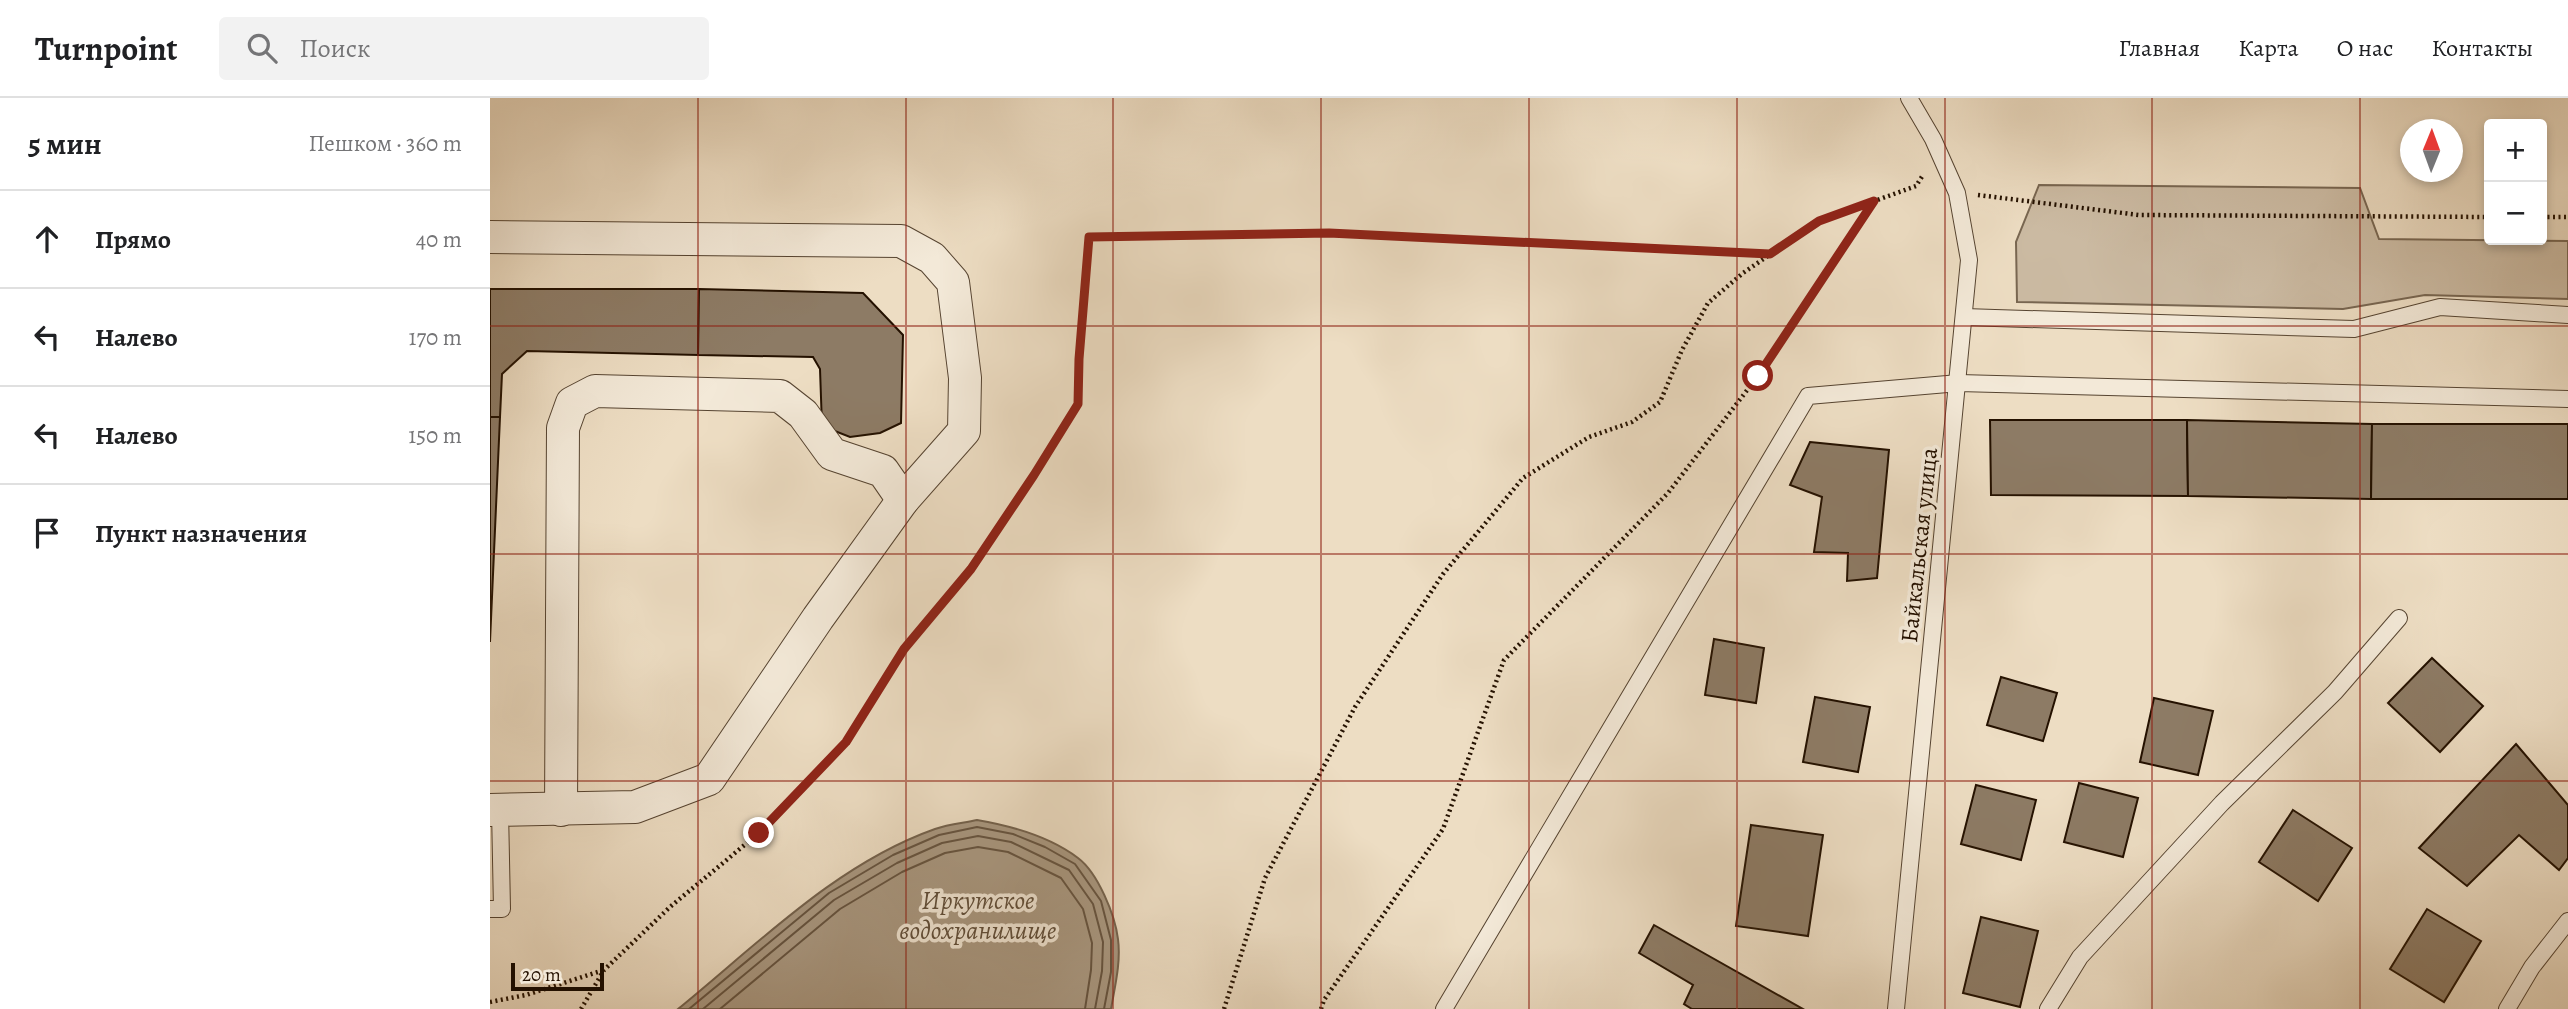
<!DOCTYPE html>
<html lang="ru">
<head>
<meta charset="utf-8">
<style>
  body { margin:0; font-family:Alegreya,serif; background:#f2f2f2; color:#202124 }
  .controls { position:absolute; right:21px; top:21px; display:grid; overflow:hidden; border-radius:7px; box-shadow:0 4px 10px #0003 }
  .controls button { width:63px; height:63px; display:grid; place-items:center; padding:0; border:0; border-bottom:2px solid #e0e0e0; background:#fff; color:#202124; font:35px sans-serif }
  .compass { position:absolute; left:1910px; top:21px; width:63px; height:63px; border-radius:50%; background:#fff; box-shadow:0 4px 10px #0003; rotate:1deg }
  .scale { position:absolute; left:21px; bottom:18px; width:93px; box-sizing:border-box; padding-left:7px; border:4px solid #241100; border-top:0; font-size:19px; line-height:24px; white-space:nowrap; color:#241100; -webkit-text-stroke:5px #f3e9d8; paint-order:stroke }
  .stop { position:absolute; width:21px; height:21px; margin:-16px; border:5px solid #8f2418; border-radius:50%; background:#fff }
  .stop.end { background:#8f2418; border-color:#fff; box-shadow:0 2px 7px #0008 }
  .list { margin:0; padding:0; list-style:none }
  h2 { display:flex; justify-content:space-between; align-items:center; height:91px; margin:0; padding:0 28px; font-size:30px }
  h2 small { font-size:23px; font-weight:400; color:#757577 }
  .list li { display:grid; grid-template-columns:46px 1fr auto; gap:21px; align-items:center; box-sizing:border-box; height:98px; padding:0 28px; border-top:2px solid #e0e0e0 }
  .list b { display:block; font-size:26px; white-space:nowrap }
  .list em { font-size:23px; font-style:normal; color:#757577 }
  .icon { flex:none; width:38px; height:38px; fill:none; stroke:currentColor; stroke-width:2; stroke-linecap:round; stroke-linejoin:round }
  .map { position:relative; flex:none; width:2078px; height:911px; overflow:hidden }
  header { display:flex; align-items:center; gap:42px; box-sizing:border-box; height:98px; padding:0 35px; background:#fff; border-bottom:2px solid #e0e0e0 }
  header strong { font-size:33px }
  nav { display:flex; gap:38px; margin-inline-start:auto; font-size:24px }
  .search { width:490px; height:63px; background:#f2f2f2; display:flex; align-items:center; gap:18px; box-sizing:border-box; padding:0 24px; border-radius:7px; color:#757577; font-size:26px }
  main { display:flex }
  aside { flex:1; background:#fff }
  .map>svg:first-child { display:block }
</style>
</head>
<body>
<header>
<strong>Turnpoint</strong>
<div class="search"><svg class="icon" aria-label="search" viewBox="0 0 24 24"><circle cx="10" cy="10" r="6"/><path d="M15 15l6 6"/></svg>Поиск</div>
<nav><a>Главная</a><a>Карта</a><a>О нас</a><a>Контакты</a></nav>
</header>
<main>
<aside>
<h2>5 мин<small>Пешком · 360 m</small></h2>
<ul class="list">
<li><svg class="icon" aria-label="ahead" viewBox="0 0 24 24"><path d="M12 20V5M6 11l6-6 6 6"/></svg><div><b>Прямо</b></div><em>40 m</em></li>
<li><svg class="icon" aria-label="left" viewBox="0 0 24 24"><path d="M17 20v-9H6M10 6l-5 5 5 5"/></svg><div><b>Налево</b></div><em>170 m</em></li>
<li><svg class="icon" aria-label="left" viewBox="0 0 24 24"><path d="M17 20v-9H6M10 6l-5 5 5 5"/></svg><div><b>Налево</b></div><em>150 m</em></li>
<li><svg class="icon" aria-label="arrive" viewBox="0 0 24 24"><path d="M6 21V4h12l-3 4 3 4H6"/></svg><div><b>Пункт назначения</b></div></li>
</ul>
</aside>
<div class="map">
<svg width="2078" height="911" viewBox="0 0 2078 911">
  <rect width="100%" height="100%" fill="#edddc3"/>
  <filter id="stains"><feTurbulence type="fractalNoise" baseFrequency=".00286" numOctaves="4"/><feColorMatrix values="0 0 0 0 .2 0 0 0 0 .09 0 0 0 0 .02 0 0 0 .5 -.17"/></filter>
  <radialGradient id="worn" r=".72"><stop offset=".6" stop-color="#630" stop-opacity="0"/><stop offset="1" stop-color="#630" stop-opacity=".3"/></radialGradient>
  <polygon fill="#cbbaa2" stroke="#786651" stroke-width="2" points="1549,87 1870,90 1889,141 2078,143 2078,201 1935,197 1853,211 1527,204 1526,144"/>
  <path fill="#a99881" stroke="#74624d" stroke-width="2" d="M487 722C522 728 559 738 588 760 608 775 625 817 628 841 631 864 625 888 621 911H188C268 846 346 766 445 731 459 726 474 725 487 722Z"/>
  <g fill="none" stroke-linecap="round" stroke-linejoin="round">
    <g stroke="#665440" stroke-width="2">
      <polyline points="199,911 339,795 403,757 449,737 487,729 523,736 555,749 585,766 611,803 621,842 621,874 614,911"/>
      <polyline points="213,911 344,802 407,765 452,745 488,738 521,744 579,772 603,806 613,844 612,873 605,911"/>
      <polyline points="230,911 350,811 412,774 455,755 488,749 518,754 571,780 593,811 602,845 601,872 595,911"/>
    </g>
  </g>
  <g fill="#8d7b65" stroke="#241100" stroke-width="2">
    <polygon points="0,191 209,191 208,257 37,253 12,276 10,319 0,319"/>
    <polygon points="209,191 373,195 413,237 411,325 390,335 360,339 332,328 330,271 323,259 208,257"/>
    <polygon points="0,319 10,319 0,544"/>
    <polygon points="1500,322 1697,322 1698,398 1501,397"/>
    <polygon points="1697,322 1882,326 1881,401 1698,398"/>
    <polygon points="1882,326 2078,326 2078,401 1881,401"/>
    <polygon points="1320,344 1399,352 1387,480 1357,483 1358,455 1324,454 1332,399 1300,387"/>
    <polygon points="1224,541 1274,550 1266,605 1215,597"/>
    <polygon points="1942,560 1993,608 1950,654 1898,605"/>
    <polygon points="1511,579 1567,595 1553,643 1497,627"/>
    <polygon points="1325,599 1380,609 1368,674 1313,664"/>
    <polygon points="1664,600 1723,613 1708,677 1650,664"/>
    <polygon points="2026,646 2078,707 2078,760 2069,772 2029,737 1977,788 1929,750"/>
    <polygon points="1589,685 1648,700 1633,759 1574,744"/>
    <polygon points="1486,687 1546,702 1531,762 1471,746"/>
    <polygon points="1803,712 1862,750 1828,803 1769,764"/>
    <polygon points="1261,727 1333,737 1318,838 1246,828"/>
    <polygon points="1937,811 1991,843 1954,904 1900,871"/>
    <polygon points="1491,819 1548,833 1530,909 1473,895"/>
    <polygon points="1164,827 1313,911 1202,911 1194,906 1203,887 1149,855"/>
  </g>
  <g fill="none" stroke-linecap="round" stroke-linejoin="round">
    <g stroke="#564431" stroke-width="18">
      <g id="service">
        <polyline points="1474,219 1864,231 1950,209 2078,217"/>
        <polyline points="0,811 12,811 10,712"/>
        <polyline points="954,911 1318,298 1469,285 2078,301"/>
        <polyline points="1406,911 1479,162 1467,95 1443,41 1419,0"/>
        <polyline points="1558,911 1590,859 1732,705 1845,594 1909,520"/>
        <polyline points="2017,911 2042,869 2078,823"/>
      </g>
    </g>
    <g stroke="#564431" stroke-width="34">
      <g id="minor">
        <polyline points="0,139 411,143 442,160 463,184 475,280 474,333 413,402 328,520 219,681 145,709 0,712"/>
        <polyline points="71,712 73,330 82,305 105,293 290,298 313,316 342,356 393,373 413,402"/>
      </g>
    </g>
    <g stroke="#241100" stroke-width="4.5" stroke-dasharray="2 3.5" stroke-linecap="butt">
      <polyline points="1488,97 1649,117 1999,119"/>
      <polyline points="2052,119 2078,119"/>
      <polyline points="0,904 36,897 114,872"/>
      <polyline points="91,911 114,872 180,809 269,735 356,644 414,551 481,471 544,377 588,306 589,261 599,139 839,135 1280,156"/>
      <polyline points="734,911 775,780 865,609 953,476 1033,380 1099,339 1142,324 1170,304 1192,252 1218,205 1253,175 1329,123 1426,88 1433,77"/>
      <polyline points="831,911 834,902 953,731 1014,562 1178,395 1268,278 1384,103"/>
    </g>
    <use href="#service" stroke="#f3e9d8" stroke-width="16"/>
    <use href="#minor" stroke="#f3e9d8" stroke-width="32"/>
  </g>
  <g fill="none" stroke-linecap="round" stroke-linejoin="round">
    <polyline stroke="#8f2418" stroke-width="9" points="269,735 356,644 414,551 481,471 544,377 588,306 589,261 599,139 839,135 1280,156 1329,123 1384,103 1268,278"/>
  </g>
  <path fill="none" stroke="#8f2418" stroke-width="2" stroke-opacity="0.55" d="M208 0V911M416 0V911M623 0V911M831 0V911M1039 0V911M1247 0V911M1455 0V911M1662 0V911M1870 0V911M0 228H2078M0 456H2078M0 683H2078"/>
  <g text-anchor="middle" stroke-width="7" stroke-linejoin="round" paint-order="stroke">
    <g font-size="24" fill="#241100" stroke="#f3e9d8">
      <text transform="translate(1429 447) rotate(-84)" y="8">Байкальская улица</text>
    </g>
    <g font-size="26" font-style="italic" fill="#604e3a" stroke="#f3e9d8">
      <text x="488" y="811">Иркутское<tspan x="488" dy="30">водохранилище</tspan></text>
    </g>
  </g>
  <rect width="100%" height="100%" filter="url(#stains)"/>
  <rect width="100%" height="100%" fill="url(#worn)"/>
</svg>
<div class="controls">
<button>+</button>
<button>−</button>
</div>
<svg class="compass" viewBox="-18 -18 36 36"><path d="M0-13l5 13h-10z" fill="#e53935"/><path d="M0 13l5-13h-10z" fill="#757577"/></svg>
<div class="scale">20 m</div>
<div class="stop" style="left:1268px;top:278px"></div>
<div class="stop end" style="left:269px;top:735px"></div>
</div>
</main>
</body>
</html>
